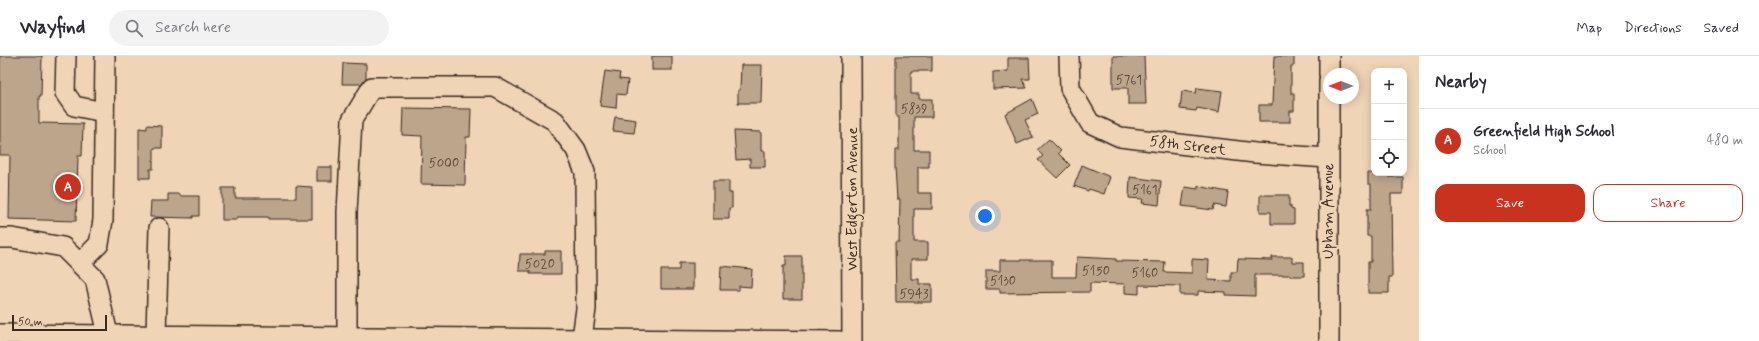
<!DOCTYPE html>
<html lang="en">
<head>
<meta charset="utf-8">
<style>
  body { margin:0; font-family:Mynerve,sans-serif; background:#f2f2f3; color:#2b2b33 }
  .controls { position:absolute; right:12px; top:12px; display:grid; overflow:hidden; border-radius:8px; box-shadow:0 2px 10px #0003 }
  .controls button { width:36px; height:36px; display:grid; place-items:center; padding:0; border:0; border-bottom:1px solid #e1e1e2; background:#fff; color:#2b2b33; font:20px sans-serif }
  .compass { position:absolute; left:1323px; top:12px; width:36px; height:36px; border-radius:50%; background:#fff; box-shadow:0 2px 10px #0003; rotate:270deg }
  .scale { position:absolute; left:12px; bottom:10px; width:95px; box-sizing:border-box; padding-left:4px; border:2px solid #3b2a1e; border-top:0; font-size:11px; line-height:14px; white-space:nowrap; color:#3b2a1e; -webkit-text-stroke:3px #efd4b6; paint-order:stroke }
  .you { position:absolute; left:985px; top:160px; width:14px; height:14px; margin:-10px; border:3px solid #fff; border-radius:50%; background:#1a73e8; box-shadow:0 0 0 6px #1a73e833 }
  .badge { display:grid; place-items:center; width:26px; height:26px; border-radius:50%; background:#c8321e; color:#fff; font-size:13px; font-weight:700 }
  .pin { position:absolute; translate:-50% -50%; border:2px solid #fff; box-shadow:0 1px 4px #0006 }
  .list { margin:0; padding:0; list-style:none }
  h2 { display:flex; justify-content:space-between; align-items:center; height:52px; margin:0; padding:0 16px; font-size:17px }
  h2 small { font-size:13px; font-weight:400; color:#7c7c81 }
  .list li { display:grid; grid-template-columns:26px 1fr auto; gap:12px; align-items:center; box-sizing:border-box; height:64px; padding:0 16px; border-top:1px solid #e1e1e2 }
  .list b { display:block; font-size:15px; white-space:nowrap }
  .list p { margin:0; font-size:13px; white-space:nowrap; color:#7c7c81 }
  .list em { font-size:13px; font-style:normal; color:#7c7c81 }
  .actions { display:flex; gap:8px; padding:12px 16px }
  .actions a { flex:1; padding:9px 0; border:1px solid #c8321e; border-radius:12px; text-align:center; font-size:14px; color:#c8321e }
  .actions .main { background:#c8321e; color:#fff }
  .icon { flex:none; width:22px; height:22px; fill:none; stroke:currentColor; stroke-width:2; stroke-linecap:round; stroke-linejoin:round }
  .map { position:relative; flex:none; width:1419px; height:285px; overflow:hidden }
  header { display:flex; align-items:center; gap:24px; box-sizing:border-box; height:56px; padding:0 20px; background:#fff; border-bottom:1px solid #e1e1e2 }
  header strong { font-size:19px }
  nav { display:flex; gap:22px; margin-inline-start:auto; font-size:14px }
  .search { width:280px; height:36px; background:#f2f2f3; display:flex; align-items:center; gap:10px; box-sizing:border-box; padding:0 14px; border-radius:22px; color:#7c7c81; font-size:15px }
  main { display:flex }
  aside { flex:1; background:#fff }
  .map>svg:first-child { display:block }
</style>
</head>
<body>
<header>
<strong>Wayfind</strong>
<div class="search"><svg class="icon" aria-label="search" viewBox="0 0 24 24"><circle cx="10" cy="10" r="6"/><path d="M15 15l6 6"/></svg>Search here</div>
<nav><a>Map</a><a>Directions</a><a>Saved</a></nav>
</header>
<main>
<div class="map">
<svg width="1419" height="285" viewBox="0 0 1419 285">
  <rect width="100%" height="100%" fill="#efd4b6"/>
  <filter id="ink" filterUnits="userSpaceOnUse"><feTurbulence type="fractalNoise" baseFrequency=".025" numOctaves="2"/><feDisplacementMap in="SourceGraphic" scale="8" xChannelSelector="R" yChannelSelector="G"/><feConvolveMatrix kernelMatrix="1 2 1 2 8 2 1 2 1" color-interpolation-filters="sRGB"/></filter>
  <g filter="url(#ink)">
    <g fill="#bda58c" stroke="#3b2a1e">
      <polygon points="0,0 42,0 41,40 39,40 39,67 83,68 82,100 78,100 76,165 9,163 10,99 0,99"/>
      <rect x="652" y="0" width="20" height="14"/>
      <polygon points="896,0 932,0 932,15 911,15 911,38 919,38 919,43 932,43 932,61 914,61 914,94 929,94 929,111 918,111 918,137 932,137 932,153 914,153 914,186 928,186 928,203 911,203 911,223 919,223 919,228 932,228 932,246 896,246 895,186 899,186 900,143 897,143 895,111 895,94 899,94 899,61 896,61"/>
      <polygon points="1113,0 1144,0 1146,48 1128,48 1128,32 1113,32"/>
      <polygon points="1274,0 1294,0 1294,10 1291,10 1291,37 1294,37 1294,55 1290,55 1290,66 1259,66 1259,49 1272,49"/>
      <polygon points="1008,2 1029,2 1030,23 1022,23 1027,32 993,33 993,16 1008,15"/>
      <polygon points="343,7 366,8 366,22 361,28 342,28"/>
      <polygon points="741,9 762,9 761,47 738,47 738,34 740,34"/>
      <polygon points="605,15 620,17 619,23 628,24 626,39 617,38 616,52 600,50"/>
      <polygon points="1197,32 1222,35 1219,56 1197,52 1196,55 1180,53 1182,35 1196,37"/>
      <polygon points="1032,43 1038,58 1025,64 1033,81 1017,88 1005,58"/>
      <polygon points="403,52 471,53 470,81 466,81 465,129 421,128 422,80 402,79"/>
      <polygon points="615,61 636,64 634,77 613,75"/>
      <polygon points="147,69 162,70 162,92 154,92 154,104 153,104 153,113 150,113 150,122 139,122 139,72 147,73"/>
      <polygon points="734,75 761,76 761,95 765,95 765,111 750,111 750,103 736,104"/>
      <polygon points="1049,83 1061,95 1058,97 1070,109 1057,122 1038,104 1043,100 1037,94"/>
      <polygon points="1082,109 1110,121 1104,138 1089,133 1088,135 1074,130"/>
      <rect x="317" y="111" width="15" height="14"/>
      <polygon points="1368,117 1389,117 1389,121 1403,121 1403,138 1391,138 1392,221 1389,221 1389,237 1368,237 1368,206 1371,206 1371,180 1367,180 1367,153 1371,153 1371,128 1368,128"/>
      <polygon points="1130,121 1161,125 1159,149 1142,147 1143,143 1129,142"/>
      <polygon points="713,125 729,125 729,137 732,137 732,152 729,152 729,163 713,163"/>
      <polygon points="296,130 312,131 312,163 268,163 268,161 237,161 237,164 222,164 222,132 235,132 235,142 296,142"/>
      <polygon points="1198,130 1228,136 1226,151 1214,149 1213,154 1182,150 1185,131 1198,133"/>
      <polygon points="168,138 180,138 180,140 199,140 199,160 193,160 193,162 150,161 151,145 168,145"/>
      <polygon points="1260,139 1289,139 1289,150 1291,150 1291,153 1294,154 1294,168 1271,168 1271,156 1260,156"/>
      <polygon points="545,195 561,195 561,218 530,218 530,215 519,215 520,198 545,198"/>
      <polygon points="786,200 802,200 802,243 783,243 783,210 786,210"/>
      <polygon points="1077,201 1116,203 1116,205 1165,206 1164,216 1192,217 1192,203 1209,204 1208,224 1231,225 1231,216 1237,216 1238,203 1272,204 1272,201 1292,201 1292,206 1304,206 1304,220 1291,220 1291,219 1255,219 1255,240 1226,239 1226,236 1198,235 1198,239 1180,239 1180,230 1139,229 1139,238 1125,237 1125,228 1090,227 1090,236 1000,237 1000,233 986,233 986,215 1000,215 1000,204 1052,204 1052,221 1076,221"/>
      <polygon points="679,207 693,207 693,233 661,233 661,214 679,214"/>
      <polygon points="721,210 752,213 751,231 739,230 739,234 720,234"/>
    </g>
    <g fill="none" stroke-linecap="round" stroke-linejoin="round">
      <g stroke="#3b2a1e" stroke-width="22">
        <g id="minor">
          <polyline points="66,0 65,37 74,50 104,56"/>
          <polyline points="851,0 852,285"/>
          <polyline points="1069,0 1070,32 1090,67 1120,81 1255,97 1328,102"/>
          <polyline points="1329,18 1329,0"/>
          <polyline points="1329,25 1329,285"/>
          <polyline points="0,182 12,182 63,191 95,223 108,278"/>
          <polyline points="80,207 99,188 103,164 105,0"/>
          <polyline points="0,278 840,285"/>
          <polyline points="156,278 159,172"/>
          <polyline points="347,280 347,156 352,64 372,31 495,31 555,65 576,94 585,116 586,253 582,282"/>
        </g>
      </g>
      <use href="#minor" stroke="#efd4b6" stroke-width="19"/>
    </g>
  </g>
  <g text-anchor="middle" stroke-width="4" stroke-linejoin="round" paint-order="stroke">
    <g font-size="13" fill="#5c493a">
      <text x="1129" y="28">5761</text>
      <text x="914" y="57">5839</text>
      <text x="444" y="111">5000</text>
      <text x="1145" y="138">5161</text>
      <text x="540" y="212">5020</text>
      <text x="1096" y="219">5150</text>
      <text x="1145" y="221">5160</text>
      <text x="1003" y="229">5130</text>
      <text x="914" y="242">5943</text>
    </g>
    <g font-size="15" fill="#3b2a1e" stroke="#efd4b6">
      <text transform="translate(1188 89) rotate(7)" y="5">58th Street</text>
      <text transform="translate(852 143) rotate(-90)" y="5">West Edgerton Avenue</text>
      <text transform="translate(1328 155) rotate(-90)" y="5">Upham Avenue</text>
    </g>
  </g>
</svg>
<div class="controls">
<button>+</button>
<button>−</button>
<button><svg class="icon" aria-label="locate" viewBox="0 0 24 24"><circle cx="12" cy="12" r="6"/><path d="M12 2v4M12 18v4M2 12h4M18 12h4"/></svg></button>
</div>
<svg class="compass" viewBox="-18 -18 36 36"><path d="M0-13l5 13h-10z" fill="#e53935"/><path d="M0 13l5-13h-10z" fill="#7c7c81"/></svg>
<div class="scale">50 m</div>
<div class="you"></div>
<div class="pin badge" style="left:68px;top:131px">A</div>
</div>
<aside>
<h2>Nearby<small></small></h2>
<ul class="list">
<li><span class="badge">A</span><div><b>Greenfield High School</b><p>School</p></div><em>480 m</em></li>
</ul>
<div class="actions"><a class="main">Save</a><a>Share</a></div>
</aside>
</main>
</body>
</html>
